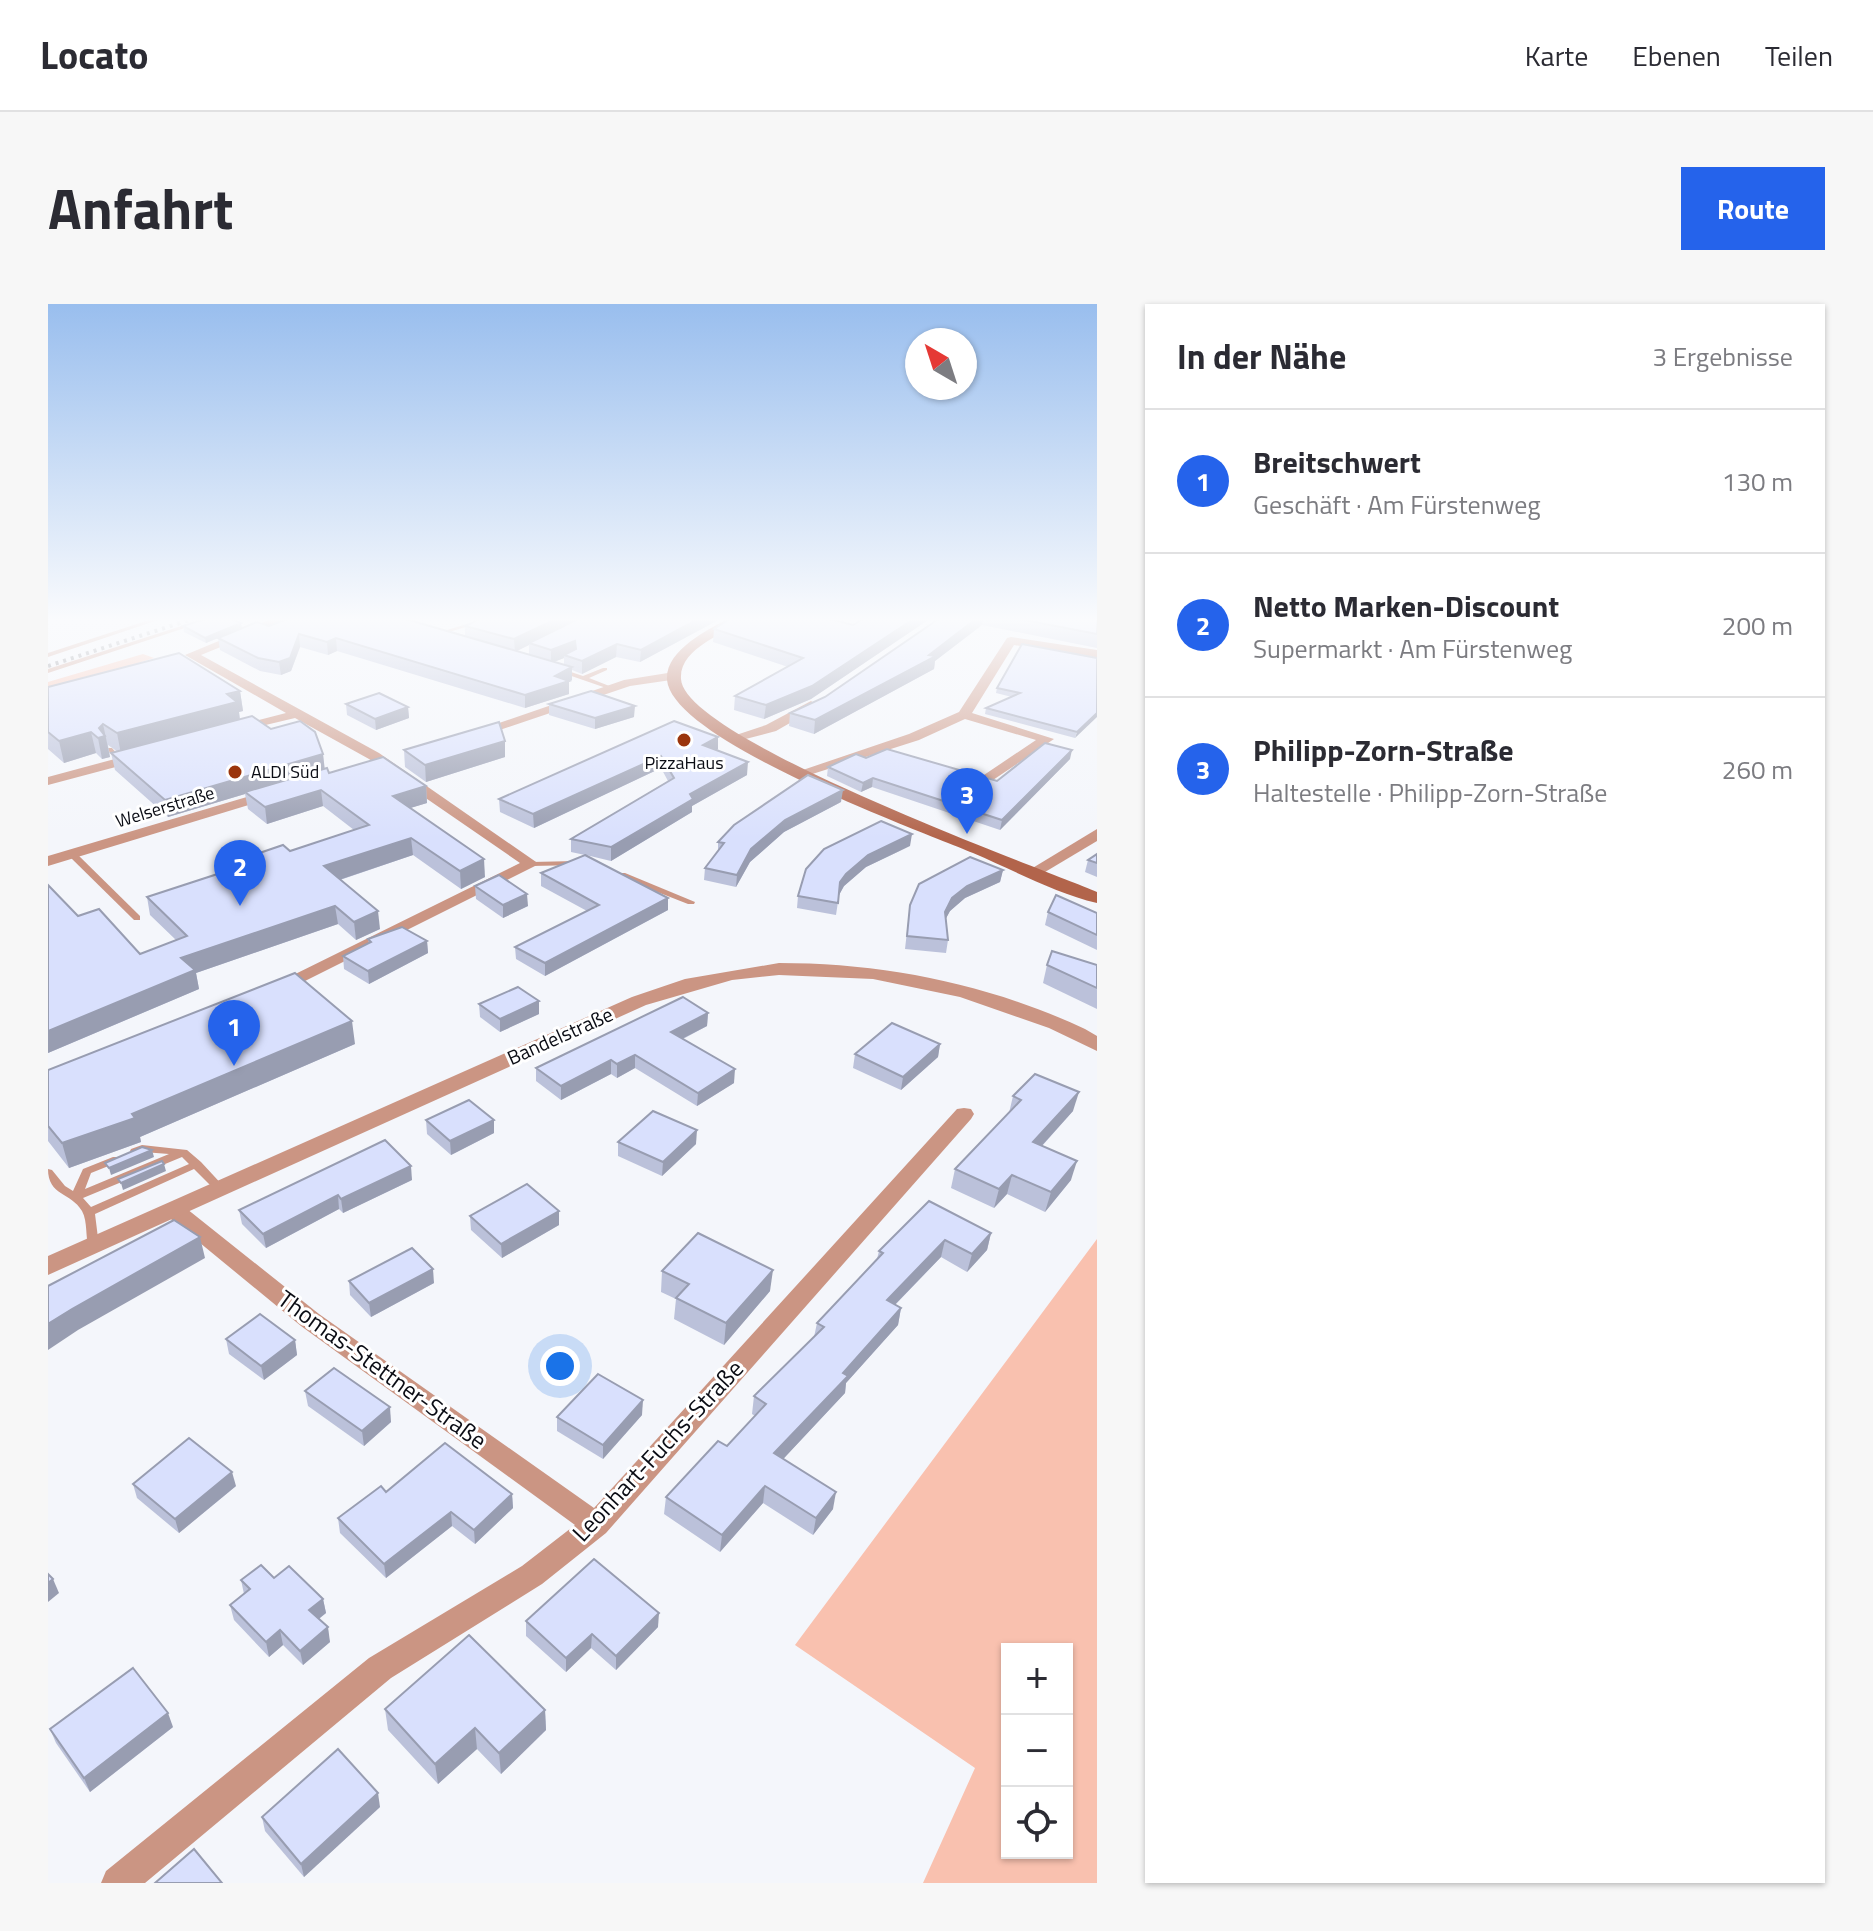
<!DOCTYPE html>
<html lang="de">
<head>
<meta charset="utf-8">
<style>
  body { margin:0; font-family:"Titillium Web",sans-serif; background:#f7f7f7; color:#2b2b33 }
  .controls { position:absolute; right:24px; bottom:24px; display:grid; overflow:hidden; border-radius:0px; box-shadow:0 2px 6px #0004 }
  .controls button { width:72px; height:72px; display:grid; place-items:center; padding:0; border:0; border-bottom:2px solid #e1e1e2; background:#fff; color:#2b2b33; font:40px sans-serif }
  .compass { position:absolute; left:857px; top:24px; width:72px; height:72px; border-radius:50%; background:#fff; box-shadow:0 2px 6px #0004; rotate:321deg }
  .you { position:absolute; left:512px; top:1062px; width:28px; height:28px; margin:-20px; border:6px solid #fff; border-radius:50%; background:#1a73e8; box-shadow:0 0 0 12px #1a73e833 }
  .badge { display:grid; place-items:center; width:52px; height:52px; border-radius:50%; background:#2563eb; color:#fff; font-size:26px; font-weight:700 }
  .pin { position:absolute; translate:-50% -66px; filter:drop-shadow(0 2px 4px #0008) }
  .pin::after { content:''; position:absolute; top:42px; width:28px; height:24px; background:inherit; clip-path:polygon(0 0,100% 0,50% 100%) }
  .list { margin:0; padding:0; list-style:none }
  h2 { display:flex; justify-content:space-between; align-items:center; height:104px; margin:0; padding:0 32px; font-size:34px }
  h2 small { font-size:26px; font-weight:400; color:#7c7c81 }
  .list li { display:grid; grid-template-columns:52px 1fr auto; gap:24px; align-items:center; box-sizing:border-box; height:144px; padding:0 32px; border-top:2px solid #e1e1e2 }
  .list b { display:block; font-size:30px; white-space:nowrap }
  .list p { margin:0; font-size:26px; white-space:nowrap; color:#7c7c81 }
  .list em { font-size:26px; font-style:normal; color:#7c7c81 }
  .icon { flex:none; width:44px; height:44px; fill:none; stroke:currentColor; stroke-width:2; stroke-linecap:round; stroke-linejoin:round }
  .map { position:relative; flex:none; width:1049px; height:1579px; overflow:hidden; border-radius:0px }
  header { display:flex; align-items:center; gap:48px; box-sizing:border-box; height:112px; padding:0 40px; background:#fff; border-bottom:2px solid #e1e1e2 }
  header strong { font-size:38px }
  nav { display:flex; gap:44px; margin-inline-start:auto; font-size:28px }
  .intro { display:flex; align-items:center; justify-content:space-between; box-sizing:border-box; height:192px; padding:0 48px }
  h1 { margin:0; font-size:56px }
  .button { padding:20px 36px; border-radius:0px; background:#2563eb; color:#fff; font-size:28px; font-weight:700 }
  main { display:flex; gap:48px; padding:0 48px }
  aside { flex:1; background:#fff; border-radius:0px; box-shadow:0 2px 6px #0004 }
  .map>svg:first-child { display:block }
</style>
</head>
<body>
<header>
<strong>Locato</strong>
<nav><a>Karte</a><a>Ebenen</a><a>Teilen</a></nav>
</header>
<div class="intro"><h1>Anfahrt</h1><a class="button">Route</a></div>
<main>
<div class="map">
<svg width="1049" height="1579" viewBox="0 0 1049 1579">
  <rect width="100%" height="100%" fill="#f4f6fb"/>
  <g fill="#f9c1af" fill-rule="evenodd">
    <polygon points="95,350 106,354 0,388 0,378"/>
    <path d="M1049 935V1579H875L927 1464 747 1341ZM959 1345H1019V1549H959Z"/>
  </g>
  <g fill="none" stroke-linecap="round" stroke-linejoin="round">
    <g fill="#cb9583" fill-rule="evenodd">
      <polygon points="107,314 116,314 0,353 0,349"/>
      <polygon points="158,314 167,314 0,369 0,365"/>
      <polygon points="438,314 448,314 391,331 386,330"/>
      <polygon points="511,364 535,372 555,364 559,364 559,366 541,374 569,385 564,386 509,367 509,365"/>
      <polygon points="60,444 64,444 75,457 75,459 71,459 59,445"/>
      <polygon points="20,547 26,547 92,612 92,616 86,616 20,551"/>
      <polygon points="529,557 533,559 532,561 483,562 479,560 483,558"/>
      <polygon points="571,569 577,569 647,598 646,600 640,600 571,573"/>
      <path d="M94 841 139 846 153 858 178 885 177 888H169L146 865 47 910 51 942 49 945H41C37 934 40 918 34 907 23 888 0 892 0 865L4 866 17 882 25 887 35 865 65 853H73L74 855 73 857 43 869 37 885 121 850 95 848 87 850 83 849 82 847 83 845ZM134 853 141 860 43 903 35 894Z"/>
    </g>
    <g fill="#cb9583" fill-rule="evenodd">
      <polygon points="226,314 243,314 153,351 331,449 491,560 229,691 223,690 220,686 223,682 472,559 321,455 247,414 184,429 184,423 238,409 137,351"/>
      <polygon points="963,333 1049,346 1049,354 966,341 924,409 1006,435 939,480 927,477 988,436 917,415 871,436 755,473 743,470 861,430 911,408 959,334"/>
      <polygon points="626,368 632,372 630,375 582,382 431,433 419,430 576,376"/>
      <polygon points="763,397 769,401 768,404 728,427 686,438 679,434 718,421"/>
      <polygon points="89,449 96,453 94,456 0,481 0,473"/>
      <polygon points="222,486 229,490 227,493 0,562 0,552"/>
      <polygon points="1049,525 1049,537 992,571 980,571 978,568"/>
      <polygon points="916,804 923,805 926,810 923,815 558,1229 494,1280 343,1374 97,1579 53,1579 58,1567 321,1354 474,1262 527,1221 253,1022 118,911 115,906 118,901 134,901 271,1010 546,1204 909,805"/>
    </g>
    <path fill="#cb9583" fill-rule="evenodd" d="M731 659C836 659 941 680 1037 725L1049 732V747L1001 724 912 693 825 675 731 671 684 676 598 701 0 971V952L584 693 637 675Z"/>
    <path fill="#b2644b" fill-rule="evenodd" d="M681 314H696C678 331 631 343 633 375 636 435 987 562 1049 588V599C1007 589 965 566 925 549 870 526 625 437 619 376 617 346 660 326 681 314Z"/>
    <polyline stroke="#777980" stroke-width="4" stroke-dasharray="3 5" stroke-linecap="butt" points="0,362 147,314"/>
  </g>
  <g fill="#bbc1da" fill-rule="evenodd">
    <path d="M242 314H363L359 316 417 332V322L674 314 592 358 568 353 534 370 524 366V376L521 378V390L477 404 289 347 280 351 252 343 243 367 233 371 212 367 172 346 170 334 158 339 136 328 135 322 194 324 221 322ZM481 341V351L468 347ZM516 354V361L506 358Z"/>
    <polygon points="817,314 883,314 763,395 716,415 686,406 687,392 740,363 665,338 666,325 805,321"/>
    <polygon points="892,314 1049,314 1049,344 934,321 887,357 886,365 766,430 741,422 742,409 777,393"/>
    <polygon points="1049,354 1027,434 937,410 938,404 964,393 948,389 949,384"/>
    <polygon points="0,383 192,387 195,407 191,408 192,415 223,425 275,450 276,465 281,469 378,482 379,499 362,504 437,573 413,585 365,551 292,576 332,625 308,636 290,620 148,669 151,685 0,749 30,612 92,650 128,636 102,611 99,593 189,563 188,557 242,547 306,526 275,502 219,520 200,505 197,490 120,513 67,466 63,449 70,448 60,441 62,453 54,455 48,449 16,459 0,445"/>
    <polygon points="298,400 360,403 361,414 328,426 299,411"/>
    <polygon points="501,400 586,413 547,425 501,411"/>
    <polygon points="670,433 670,445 669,446 699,471 644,502 644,508 563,557 538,551 620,606 497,672 468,655 467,643 539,607 493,582 493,569 537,551 523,548 523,535 620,477 613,464 486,524 452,508 451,495"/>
    <polygon points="356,446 457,453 378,478 357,463"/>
    <polygon points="818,454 949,477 1022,455 952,526 824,483 813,488 779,472 780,463"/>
    <polygon points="793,498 736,528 702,558 688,583 656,576 657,564 670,548 670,538"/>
    <polygon points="862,542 818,563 796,582 791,591 788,611 749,604 750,592"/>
    <polygon points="1049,550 1049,573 1037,568 1040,556"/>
    <polygon points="955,566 952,578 917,594 902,607 898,614 900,636 898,649 857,645 862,601"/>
    <polygon points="427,582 480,602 455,614 428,595"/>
    <polygon points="1000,608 1049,609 1049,646 997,621"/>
    <polygon points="320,635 379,637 380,649 321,680 296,665 295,652 321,639"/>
    <polygon points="999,661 1049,661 1049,705 995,679"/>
    <polygon points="491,697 491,710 452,728 432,713 431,700"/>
    <polygon points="660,709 659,722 635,735 686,779 649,802 587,764 569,774 563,770 513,796 488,777 488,764"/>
    <polygon points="307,740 92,833 93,838 21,864 0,837 0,766"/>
    <polygon points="892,740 890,753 853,786 805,764 807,750"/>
    <polygon points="965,792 1025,807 994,842 1023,876 997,908 959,890 946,904 903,884 907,865 961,809"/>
    <polygon points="378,816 446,816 446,829 403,851 379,830"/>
    <polygon points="570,838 648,840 614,872 570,852"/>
    <polygon points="364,876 295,909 291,905 218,944 194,920 191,906"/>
    <polygon points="511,907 511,921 454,954 423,926 422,912"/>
    <polygon points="943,929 939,946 919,968 893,953 847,1001 853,1004 850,1021 798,1079 797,1089 735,1155 785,1205 765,1231 715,1199 672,1248 616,1210 618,1193 679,1142 707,1112 704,1110 706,1092 766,1033 769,1019 829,955 831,947"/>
    <polygon points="614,967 722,987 676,1041 626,1015 628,995 613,988"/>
    <polygon points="301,977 386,979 323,1013 302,991"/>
    <polygon points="178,1035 247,1036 249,1051 216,1076 181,1050"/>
    <polygon points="257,1087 343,1118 316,1142 260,1102"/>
    <polygon points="594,1111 555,1155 509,1127 509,1113"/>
    <polygon points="85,1180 188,1182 131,1229 89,1194"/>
    <polygon points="338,1188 464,1190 465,1204 427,1240 404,1222 338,1274 292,1229 290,1214"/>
    <polygon points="226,1274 275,1295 278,1309 271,1315 282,1338 255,1361 235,1341 221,1353 186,1316 182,1301 196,1290 193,1276"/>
    <polygon points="478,1317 610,1323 568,1366 543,1344 518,1368 478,1332"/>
    <polygon points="337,1405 497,1406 498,1426 453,1470 429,1445 390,1480 340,1426"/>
    <polygon points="125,1423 42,1488 8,1439 2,1425"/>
    <polygon points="332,1503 256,1573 217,1527 214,1513"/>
  </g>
  <g fill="#989db1">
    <polygon points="510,314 536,314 481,339 481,341 467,348 466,335"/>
    <polygon points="652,314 674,314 592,358 593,346"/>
    <polygon points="867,314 883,314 763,395 716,415 718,401"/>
    <polygon points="929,314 935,314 934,321 887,357 886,365 766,430 767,416 881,351"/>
    <polygon points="193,319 194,324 158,339 157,334"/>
    <polygon points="251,330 252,343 243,367 233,371 231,358"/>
    <polygon points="288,334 289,347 280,351 279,338"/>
    <polygon points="527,337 527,350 516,351 516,354 503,359 503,346"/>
    <polygon points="569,340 568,353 534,370 534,357"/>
    <polygon points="524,363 524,376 521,378 521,390 477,404 477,391"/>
    <polygon points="192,387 195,407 191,408 192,418 73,450 69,429"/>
    <polygon points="587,402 586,413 547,425 547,414"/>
    <polygon points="360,403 361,414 328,426 327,415"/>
    <polygon points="1049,409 1049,413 1027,434 1029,428"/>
    <polygon points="55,420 62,453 54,455 50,434 51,424"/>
    <polygon points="43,428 48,449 16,459 11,437"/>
    <polygon points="670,433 670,445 655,453 655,441"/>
    <polygon points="457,437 457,453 378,478 377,461"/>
    <polygon points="1024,446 1022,455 952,526 954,516"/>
    <polygon points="275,450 277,467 197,488 197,490 120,513 117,496"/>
    <polygon points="613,452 613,464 486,524 485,510"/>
    <polygon points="700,458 699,471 644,502 644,508 563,557 563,543 642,490"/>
    <polygon points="825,474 824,483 813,488 815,479"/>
    <polygon points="378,482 379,499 346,509 345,492"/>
    <polygon points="273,486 275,502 219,520 217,503"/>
    <polygon points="795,486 793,498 736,528 702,558 688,583 689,571 703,545 737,516"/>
    <polygon points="864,530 862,542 818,563 796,582 791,591 792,578 798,570 820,551"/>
    <polygon points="363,534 365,551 279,580 276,562"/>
    <polygon points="436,555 437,573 413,585 412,567"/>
    <polygon points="955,566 952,578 917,594 902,607 895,620 897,608 904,594 919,582"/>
    <polygon points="479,590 480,602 455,614 455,601"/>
    <polygon points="620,594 620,606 497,672 497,659"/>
    <polygon points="287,602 290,620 148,669 151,685 0,749 0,727 133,654"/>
    <polygon points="330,607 332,625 308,636 306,618"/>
    <polygon points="379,637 380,649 321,680 320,667"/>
    <polygon points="491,697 491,710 452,728 452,715"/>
    <polygon points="660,709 659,722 622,741 623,728"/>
    <polygon points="304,717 307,740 92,833 93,838 21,864 14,839"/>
    <polygon points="892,740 890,753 853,786 855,773"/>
    <polygon points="587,751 587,764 569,774 569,760"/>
    <polygon points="563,756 563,770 513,796 513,782"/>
    <polygon points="687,765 686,779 649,802 650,789"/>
    <polygon points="1031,788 1025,807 980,857 985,838"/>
    <polygon points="446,816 446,829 403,851 402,837"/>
    <polygon points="649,826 648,840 614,872 615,858"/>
    <polygon points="104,846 106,853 63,871 61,864"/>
    <polygon points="1029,857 1023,876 997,908 1003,888"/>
    <polygon points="116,860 118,867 75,886 73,879"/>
    <polygon points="363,862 364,876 295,909 293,895"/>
    <polygon points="964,871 959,890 946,904 951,885"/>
    <polygon points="290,891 291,905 218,944 215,930"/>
    <polygon points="511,907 511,921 454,954 453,940"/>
    <polygon points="943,929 939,946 919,968 924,950"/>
    <polygon points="152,933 157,954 30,1026 0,1046 0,1020 24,1005"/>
    <polygon points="897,936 893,953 835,1013 839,996"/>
    <polygon points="385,965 386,979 323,1013 321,999"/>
    <polygon points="725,966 722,987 676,1041 678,1019"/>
    <polygon points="853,1004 850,1021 798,1079 797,1089 724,1167 726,1149 795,1069"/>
    <polygon points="247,1036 249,1051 216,1076 213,1062"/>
    <polygon points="595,1096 594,1111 555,1155 555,1141"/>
    <polygon points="342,1103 343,1118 316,1142 314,1127"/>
    <polygon points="184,1168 188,1182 131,1229 127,1215"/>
    <polygon points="717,1182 715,1199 672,1248 674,1231"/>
    <polygon points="788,1188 785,1205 765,1231 768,1214"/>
    <polygon points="464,1190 465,1204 427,1240 426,1226"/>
    <polygon points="403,1208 404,1222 338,1274 336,1260"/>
    <polygon points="5,1275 11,1289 0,1298 0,1279"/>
    <polygon points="275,1295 278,1309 264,1320 261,1306"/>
    <polygon points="611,1309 610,1323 568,1366 568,1352"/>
    <polygon points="280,1323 282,1338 255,1361 252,1347"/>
    <polygon points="232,1326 235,1341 221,1353 218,1338"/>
    <polygon points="544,1330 543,1344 518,1368 518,1354"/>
    <polygon points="497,1406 498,1426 453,1470 451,1449"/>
    <polygon points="120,1409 125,1423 42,1488 36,1474"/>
    <polygon points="427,1424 429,1445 390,1480 387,1460"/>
    <polygon points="330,1489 332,1503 256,1573 253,1560"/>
  </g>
  <g fill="#d9e0fd" stroke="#989db1" stroke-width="2">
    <polygon points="160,314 180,314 193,319 157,334 135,322"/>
    <polygon points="242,314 354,314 524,363 507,372 521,377 477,391 288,334 279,338 251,330 242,354 231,358 210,354 170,334 209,318 221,322"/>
    <polygon points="434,314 510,314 466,335 417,322"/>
    <polygon points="532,314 652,314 593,346 569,340 534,357 516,351 528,345 527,337 503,346 481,339"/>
    <polygon points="683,314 778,314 805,321 817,314 867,314 764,382 718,401 687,392 755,354 666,325"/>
    <polygon points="892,314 929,314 881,351 888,352 767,416 742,409 777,393"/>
    <polygon points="966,314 1049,314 1049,330"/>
    <polygon points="974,340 1049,354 1049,409 1029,428 938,404 972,389 949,384"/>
    <polygon points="131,349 192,387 179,390 189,398 69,429 55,420 51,424 57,432 50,434 43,428 11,437 0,428 0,383"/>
    <polygon points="543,387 587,402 547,414 501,400"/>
    <polygon points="331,389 360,403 327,415 298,400"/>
    <polygon points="204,412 223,425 252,417 267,428 275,450 117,496 63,449"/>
    <polygon points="626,417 670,433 655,441 700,458 642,490 645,495 563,543 523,535 626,474 613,452 485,510 451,495"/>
    <polygon points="451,418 457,437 377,461 356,446"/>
    <polygon points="997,439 1024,446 954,516 825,474 815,479 780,463 808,450 818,454 839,445 949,477"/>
    <polygon points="335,453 378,482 345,492 436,555 412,567 363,534 276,562 330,607 306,618 287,602 133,654 147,666 0,727 0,581 30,612 51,605 92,650 139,632 99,593 194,562 188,557 235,541 242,547 321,521 273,486 217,503 197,488 279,464 281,469"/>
    <polygon points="760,471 795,486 737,516 703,545 689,571 657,564 676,539 670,538 686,521"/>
    <polygon points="833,517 864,530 820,551 798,570 792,578 790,599 750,592 758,565 776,545"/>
    <polygon points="1049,550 1049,559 1040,556"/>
    <polygon points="537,551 620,594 497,659 467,643 551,601 493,569"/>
    <polygon points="922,553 955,566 919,582 904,594 897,608 900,636 859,632 862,601 871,580"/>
    <polygon points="451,571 479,590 455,601 427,582"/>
    <polygon points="1008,591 1049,609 1049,631 1000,608"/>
    <polygon points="354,623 379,637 320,667 295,652 323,638 320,635"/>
    <polygon points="1004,647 1049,661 1049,684 999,661"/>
    <polygon points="247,669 304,717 84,810 87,814 14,839 0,822 0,766"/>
    <polygon points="470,683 491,697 452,715 431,700"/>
    <polygon points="635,693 660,709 623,728 687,765 650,789 587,751 569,760 563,756 513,782 488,764"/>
    <polygon points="844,719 892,740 855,773 807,750"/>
    <polygon points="987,770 1031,788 985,838 1029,857 1003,888 964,871 951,885 907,865 973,796 965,792"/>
    <polygon points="421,796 446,816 402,837 378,816"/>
    <polygon points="605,807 649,826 615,858 570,838"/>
    <polygon points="337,836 363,862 293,895 290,891 215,930 191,906"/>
    <polygon points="94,843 104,846 61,864 57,859"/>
    <polygon points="114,857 116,860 73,879 70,875"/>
    <polygon points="479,880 511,907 453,940 422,912"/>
    <polygon points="881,897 943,929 924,950 897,936 839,996 853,1004 795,1069 800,1072 726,1149 788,1188 768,1214 717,1182 674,1231 618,1193 670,1137 679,1142 718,1100 706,1092 776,1023 769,1019 835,949 831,947"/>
    <polygon points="126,916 152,933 24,1005 0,1020 0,982"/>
    <polygon points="650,929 725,966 678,1019 628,994 641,980 614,967"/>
    <polygon points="364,944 385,965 321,999 301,977"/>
    <polygon points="212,1010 247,1036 213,1062 178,1035"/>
    <polygon points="286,1064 342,1103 314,1127 257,1087"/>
    <polygon points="550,1070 595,1096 555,1141 509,1113"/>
    <polygon points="141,1134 184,1168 127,1215 85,1180"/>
    <polygon points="397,1139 464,1190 426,1226 403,1208 336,1260 290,1214 333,1182 338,1188"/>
    <polygon points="546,1255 611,1309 568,1352 544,1330 518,1354 478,1317"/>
    <polygon points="213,1261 226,1274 241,1262 275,1295 261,1306 280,1323 252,1347 232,1326 218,1338 182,1301 202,1285 193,1276"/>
    <polygon points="0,1270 5,1275 0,1279"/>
    <polygon points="421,1331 497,1406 451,1449 427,1424 387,1460 337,1405"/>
    <polygon points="85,1364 120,1409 36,1474 2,1425"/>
    <polygon points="290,1445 330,1489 253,1560 214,1513"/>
    <polygon points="146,1545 174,1579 107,1579"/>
  </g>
  <linearGradient id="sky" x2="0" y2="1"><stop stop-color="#99beee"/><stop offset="0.59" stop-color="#fafbfd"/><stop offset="1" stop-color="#fafbfd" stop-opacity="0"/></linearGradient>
  <rect width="1049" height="535" fill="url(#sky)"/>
  <g fill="#9b350d" stroke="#fff" stroke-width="3">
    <circle cx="636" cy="436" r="8"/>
    <circle cx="187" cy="468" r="8"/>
  </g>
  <g text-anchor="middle" stroke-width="6" stroke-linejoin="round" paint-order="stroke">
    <g font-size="18" fill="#0a0c14" stroke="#fff">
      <text x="636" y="465">PizzaHaus</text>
      <text x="203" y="474" text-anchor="start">ALDI Süd</text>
    </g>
    <g font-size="18" fill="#0a0c14" stroke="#fff">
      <text transform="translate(117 503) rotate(-17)" y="6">Welserstraße</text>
    </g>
    <g font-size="20" fill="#0a0c14" stroke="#fff">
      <text transform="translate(512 732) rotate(-24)" y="7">Bandelstraße</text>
    </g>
    <g font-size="24" fill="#0a0c14" stroke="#fff">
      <text transform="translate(334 1066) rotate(36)" y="8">Thomas-Stettner-Straße</text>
      <text transform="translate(610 1147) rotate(-47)" y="8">Leonhart-Fuchs-Straße</text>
    </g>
  </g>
</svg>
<div class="controls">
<button>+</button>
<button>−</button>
<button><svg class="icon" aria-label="locate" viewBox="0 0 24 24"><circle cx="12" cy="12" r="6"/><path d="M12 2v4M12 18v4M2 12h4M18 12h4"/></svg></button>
</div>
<svg class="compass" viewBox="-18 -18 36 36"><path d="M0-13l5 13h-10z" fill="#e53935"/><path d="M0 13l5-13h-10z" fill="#7c7c81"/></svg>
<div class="you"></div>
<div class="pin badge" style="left:186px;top:762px">1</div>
<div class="pin badge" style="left:192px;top:602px">2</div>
<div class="pin badge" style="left:919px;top:530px">3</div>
</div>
<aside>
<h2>In der Nähe<small>3 Ergebnisse</small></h2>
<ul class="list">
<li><span class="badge">1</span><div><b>Breitschwert</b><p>Geschäft · Am Fürstenweg</p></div><em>130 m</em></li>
<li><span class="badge">2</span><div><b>Netto Marken-Discount</b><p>Supermarkt · Am Fürstenweg</p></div><em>200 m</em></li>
<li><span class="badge">3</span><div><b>Philipp-Zorn-Straße</b><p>Haltestelle · Philipp-Zorn-Straße</p></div><em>260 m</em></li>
</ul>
</aside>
</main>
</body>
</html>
